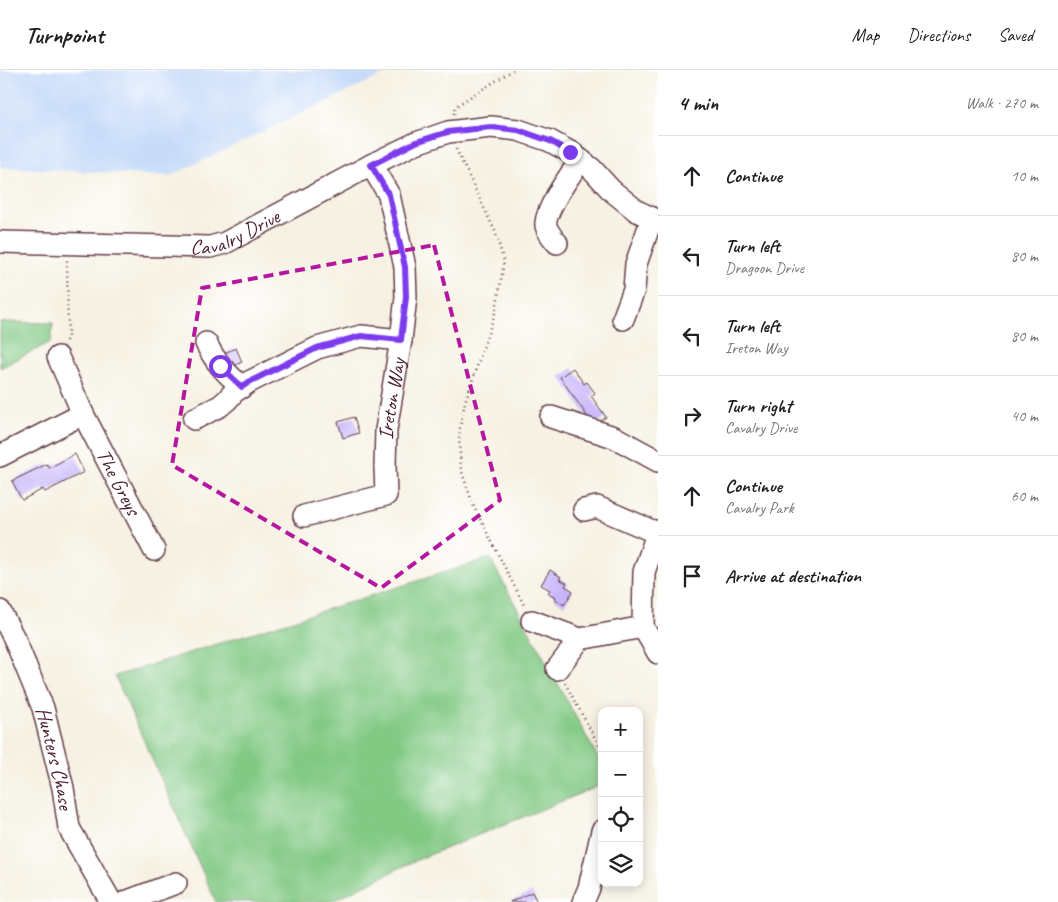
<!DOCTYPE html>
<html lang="en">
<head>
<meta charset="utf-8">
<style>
  body { margin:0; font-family:Caveat,sans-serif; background:#f2f2f2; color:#202124 }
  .controls { position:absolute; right:15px; bottom:15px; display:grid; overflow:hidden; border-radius:10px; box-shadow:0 2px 12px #0003 }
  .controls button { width:45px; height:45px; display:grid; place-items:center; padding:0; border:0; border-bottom:1px solid #e0e0e0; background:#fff; color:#202124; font:25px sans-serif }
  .stop { position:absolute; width:15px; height:15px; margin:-11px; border:4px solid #7c3aed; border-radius:50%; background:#fff }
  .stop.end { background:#7c3aed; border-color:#fff; box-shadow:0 1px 5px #0008 }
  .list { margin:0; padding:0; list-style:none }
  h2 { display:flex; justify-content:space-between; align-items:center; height:65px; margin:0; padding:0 20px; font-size:21px }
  h2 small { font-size:16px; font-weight:400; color:#757577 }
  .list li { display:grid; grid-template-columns:32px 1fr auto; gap:15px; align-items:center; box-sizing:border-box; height:80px; padding:0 20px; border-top:1px solid #e0e0e0 }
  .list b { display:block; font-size:19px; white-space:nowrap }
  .list p { margin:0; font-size:16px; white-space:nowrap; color:#757577 }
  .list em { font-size:16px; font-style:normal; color:#757577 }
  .icon { flex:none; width:28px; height:28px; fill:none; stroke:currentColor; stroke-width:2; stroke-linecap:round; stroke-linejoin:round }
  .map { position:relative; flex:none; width:658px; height:832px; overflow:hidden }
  header { display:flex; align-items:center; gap:30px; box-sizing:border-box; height:70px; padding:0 25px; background:#fff; border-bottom:1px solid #e0e0e0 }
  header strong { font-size:24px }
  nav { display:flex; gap:28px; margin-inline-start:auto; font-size:18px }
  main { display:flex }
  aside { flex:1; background:#fff }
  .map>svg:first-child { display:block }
</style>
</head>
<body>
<header>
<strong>Turnpoint</strong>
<nav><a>Map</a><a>Directions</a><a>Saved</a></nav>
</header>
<main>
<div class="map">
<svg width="658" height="832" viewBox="0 0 658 832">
  <rect width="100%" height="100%" fill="#fff"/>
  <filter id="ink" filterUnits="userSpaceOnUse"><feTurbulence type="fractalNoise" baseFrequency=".02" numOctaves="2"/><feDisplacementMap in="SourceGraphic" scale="10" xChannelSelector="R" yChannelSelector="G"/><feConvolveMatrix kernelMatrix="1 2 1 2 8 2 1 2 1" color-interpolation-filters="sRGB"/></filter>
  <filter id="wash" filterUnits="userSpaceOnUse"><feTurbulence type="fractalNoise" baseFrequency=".0096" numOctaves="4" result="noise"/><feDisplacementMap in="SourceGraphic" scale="20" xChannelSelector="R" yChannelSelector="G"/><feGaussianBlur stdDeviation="1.12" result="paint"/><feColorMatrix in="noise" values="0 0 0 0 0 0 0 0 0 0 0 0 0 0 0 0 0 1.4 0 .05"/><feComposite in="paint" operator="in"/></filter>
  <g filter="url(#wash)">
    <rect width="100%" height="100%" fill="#f6f1e2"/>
    <polygon fill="#c8dcf9" points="0,0 393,0 170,106 0,97"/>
    <g fill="#82c984" stroke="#667458">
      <polygon points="0,252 53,253 51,272 0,298"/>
      <polygon points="490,488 602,695 602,715 412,792 330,832 216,832 115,606"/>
    </g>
    <g id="blocks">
      <g fill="#c8b6fa">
        <polygon points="236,278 242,292 227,299 220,285"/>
        <polygon points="573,298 584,314 587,312 595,323 591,326 606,347 594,356 560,307"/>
        <polygon points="354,347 359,363 343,368 338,352"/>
        <polygon points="75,384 84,402 45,422 43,419 22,430 12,411 47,394 49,398"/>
        <polygon points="550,500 561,507 559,509 567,513 565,516 573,521 564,535 555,529 556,527 548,523 550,520 541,515"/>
        <polygon points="532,822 537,832 510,832"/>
      </g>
    </g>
  </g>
  <g filter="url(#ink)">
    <use href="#blocks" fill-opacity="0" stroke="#643e46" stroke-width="1"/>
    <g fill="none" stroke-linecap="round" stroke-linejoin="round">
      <g stroke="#643e46" stroke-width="24">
        <g id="minor">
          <path id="s1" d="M0 172 210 177 225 173 371 95 416 73 448 62 491 57 518 60 550 71 570 82 592 99 611 120 637 141 658 151"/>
          <path d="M557 173C553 168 548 163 546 156 543 142 572 102 581 90"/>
          <polyline points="623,249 634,220 636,194 652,148"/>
          <path d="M206 273C215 292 226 303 242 317"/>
          <path id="s2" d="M58 287 83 344 154 480"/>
          <polyline points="551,347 614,367 658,391"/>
          <polyline points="194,349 220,336 227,330 234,322 249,312 317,278 361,266 401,270"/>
          <polyline points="0,386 83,344"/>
          <polyline points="584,440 597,437 657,463"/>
          <path id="s3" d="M304 446 386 425 385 396 386 360 401 270 406 227 405 197 389 125 371 95"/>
          <polyline points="658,461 644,502 643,557 658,583"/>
          <path id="s4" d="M0 541 15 570 43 638 63 718 69 758 111 832"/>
          <polyline points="532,551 580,569"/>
          <polyline points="557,599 580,569 643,557"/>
          <polyline points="125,832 176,813"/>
          <polyline points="583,832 589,818 602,761"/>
        </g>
      </g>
      <g stroke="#643e46" stroke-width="2.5" stroke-dasharray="1 4" stroke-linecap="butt">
        <polyline points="454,44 456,36 513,0"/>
        <polyline points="456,79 495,161 504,192 496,240 465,332 460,357 459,369 461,399 473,435 524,535"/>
        <polyline points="66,271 68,267 67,190"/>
        <polyline points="565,613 602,681"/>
      </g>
      <use href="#minor" stroke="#fff" stroke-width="21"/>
    </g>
  </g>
  <g fill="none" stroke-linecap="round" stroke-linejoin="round" filter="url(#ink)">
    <polyline stroke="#7c3aed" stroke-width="6" points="220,296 242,317 249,312 317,278 361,266 401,270 406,227 405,197 389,125 371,95 416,72 448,62 491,57 518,60 550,71 570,82"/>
  </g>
  <path fill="none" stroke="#b5179e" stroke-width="4" stroke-dasharray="10 6" stroke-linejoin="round" d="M434 175 500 430 381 518 172 395 202 218Z"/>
  <g text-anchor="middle" stroke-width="4.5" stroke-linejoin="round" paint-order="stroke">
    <g font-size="21" fill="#4a1f2b" stroke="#fff">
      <text dy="7" stroke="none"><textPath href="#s1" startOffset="238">Cavalry Drive</textPath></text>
      <text dy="7" stroke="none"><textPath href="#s3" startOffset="181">Ireton Way</textPath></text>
      <text dy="7" stroke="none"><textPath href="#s2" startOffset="139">The Greys</textPath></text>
      <text dy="7" stroke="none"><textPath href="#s4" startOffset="158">Hunters Chase</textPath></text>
    </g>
  </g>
</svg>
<div class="controls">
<button>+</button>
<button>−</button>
<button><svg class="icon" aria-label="locate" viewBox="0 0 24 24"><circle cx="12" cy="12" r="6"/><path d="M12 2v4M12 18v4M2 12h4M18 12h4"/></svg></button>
<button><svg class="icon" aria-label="layers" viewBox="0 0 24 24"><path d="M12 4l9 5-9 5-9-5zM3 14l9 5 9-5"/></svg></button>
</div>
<div class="stop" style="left:220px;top:296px"></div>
<div class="stop end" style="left:570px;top:82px"></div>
</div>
<aside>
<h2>4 min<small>Walk · 270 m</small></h2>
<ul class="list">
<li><svg class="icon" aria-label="ahead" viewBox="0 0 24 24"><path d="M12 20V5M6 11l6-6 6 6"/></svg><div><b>Continue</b></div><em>10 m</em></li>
<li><svg class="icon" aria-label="left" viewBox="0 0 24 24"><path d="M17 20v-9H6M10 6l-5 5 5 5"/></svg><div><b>Turn left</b><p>Dragoon Drive</p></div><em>80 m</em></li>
<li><svg class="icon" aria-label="left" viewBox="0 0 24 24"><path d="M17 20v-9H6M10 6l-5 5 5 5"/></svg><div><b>Turn left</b><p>Ireton Way</p></div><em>80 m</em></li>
<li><svg class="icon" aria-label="right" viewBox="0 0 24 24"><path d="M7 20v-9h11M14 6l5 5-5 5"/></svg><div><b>Turn right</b><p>Cavalry Drive</p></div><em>40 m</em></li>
<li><svg class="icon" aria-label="ahead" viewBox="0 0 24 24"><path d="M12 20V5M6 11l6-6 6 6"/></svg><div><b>Continue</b><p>Cavalry Park</p></div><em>60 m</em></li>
<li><svg class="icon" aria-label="arrive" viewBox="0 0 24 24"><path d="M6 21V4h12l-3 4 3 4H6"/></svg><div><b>Arrive at destination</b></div></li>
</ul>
</aside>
</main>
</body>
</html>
